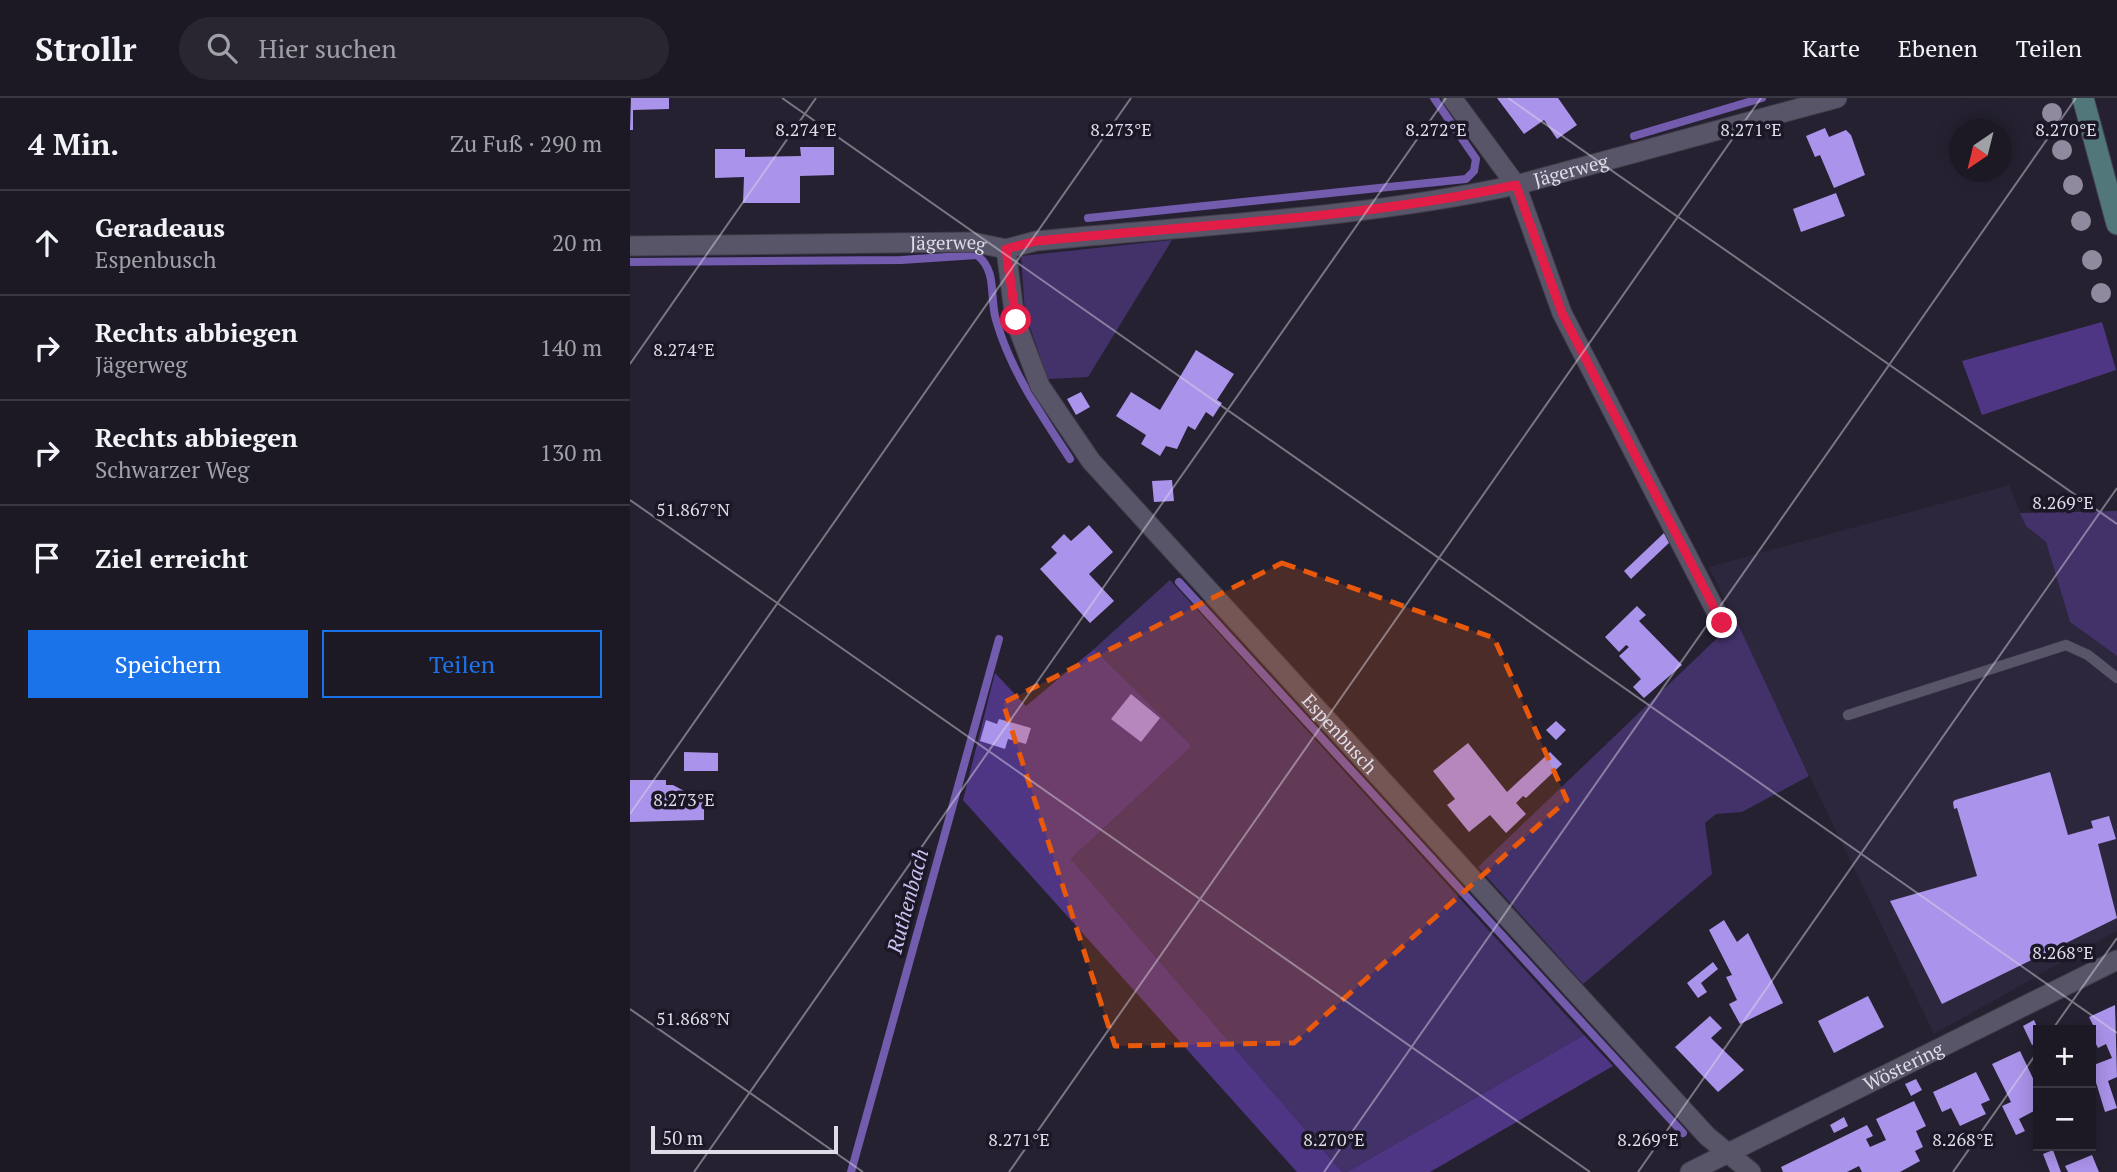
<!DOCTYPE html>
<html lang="de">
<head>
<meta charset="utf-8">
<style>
  body { margin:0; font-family:"PT Serif",serif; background:#292632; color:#f1f3f6 }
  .controls { position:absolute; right:21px; bottom:21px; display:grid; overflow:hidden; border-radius:0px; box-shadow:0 4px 18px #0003 }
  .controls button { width:63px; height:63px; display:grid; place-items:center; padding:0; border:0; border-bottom:2px solid #3a3842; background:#1c1925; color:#f1f3f6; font:35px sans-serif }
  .compass { position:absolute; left:1319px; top:21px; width:63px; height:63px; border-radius:50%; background:#1c1925; box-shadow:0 4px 18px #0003; rotate:215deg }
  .scale { position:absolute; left:21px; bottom:18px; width:187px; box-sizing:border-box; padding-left:7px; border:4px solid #dfdde8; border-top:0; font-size:19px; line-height:24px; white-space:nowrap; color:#dfdde8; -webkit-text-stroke:5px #1b1727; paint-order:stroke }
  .stop { position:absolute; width:21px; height:21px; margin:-16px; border:5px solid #e11d48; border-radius:50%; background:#fff }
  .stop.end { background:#e11d48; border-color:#fff; box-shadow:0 2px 7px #0008 }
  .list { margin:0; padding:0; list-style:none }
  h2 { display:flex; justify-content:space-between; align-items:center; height:91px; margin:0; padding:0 28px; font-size:30px }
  h2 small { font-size:23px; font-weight:400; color:#a0a0a7 }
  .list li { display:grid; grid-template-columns:46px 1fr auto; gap:21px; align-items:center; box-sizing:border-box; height:105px; padding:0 28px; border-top:2px solid #3a3842 }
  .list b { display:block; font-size:26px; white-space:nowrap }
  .list p { margin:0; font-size:23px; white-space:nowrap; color:#a0a0a7 }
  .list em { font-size:23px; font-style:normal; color:#a0a0a7 }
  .actions { display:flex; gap:14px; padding:21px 28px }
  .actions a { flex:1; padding:16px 0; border:2px solid #1a73e8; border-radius:0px; text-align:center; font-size:24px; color:#1a73e8 }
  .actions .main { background:#1a73e8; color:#fff }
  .icon { flex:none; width:38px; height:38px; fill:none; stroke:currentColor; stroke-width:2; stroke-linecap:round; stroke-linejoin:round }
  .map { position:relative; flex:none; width:1487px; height:1074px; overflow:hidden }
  header { display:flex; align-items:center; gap:42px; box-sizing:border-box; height:98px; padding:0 35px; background:#1c1925; border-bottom:2px solid #3a3842 }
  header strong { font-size:33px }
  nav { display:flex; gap:38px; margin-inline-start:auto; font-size:24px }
  .search { width:490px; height:63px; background:#292632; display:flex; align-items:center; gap:18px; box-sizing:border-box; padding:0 24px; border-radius:38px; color:#a0a0a7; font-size:26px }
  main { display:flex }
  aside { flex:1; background:#1c1925 }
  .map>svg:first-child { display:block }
</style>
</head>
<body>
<header>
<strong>Strollr</strong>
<div class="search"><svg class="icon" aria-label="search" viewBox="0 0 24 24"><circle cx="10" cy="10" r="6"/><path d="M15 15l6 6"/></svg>Hier suchen</div>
<nav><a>Karte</a><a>Ebenen</a><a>Teilen</a></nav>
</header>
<main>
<aside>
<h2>4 Min.<small>Zu Fuß · 290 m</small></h2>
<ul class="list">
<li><svg class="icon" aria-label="ahead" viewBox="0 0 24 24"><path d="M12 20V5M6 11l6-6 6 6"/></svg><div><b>Geradeaus</b><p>Espenbusch</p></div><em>20 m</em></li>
<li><svg class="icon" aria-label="right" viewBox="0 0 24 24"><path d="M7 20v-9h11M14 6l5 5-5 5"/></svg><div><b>Rechts abbiegen</b><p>Jägerweg</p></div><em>140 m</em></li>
<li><svg class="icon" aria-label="right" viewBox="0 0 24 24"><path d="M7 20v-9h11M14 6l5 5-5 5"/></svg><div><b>Rechts abbiegen</b><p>Schwarzer Weg</p></div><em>130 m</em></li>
<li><svg class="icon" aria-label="arrive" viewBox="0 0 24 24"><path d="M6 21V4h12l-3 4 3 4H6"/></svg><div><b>Ziel erreicht</b></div></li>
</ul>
<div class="actions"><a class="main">Speichern</a><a>Teilen</a></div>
</aside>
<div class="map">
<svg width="1487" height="1074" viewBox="0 0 1487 1074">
  <rect width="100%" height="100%" fill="#252131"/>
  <polygon fill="#2d273e" points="1379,387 1396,428 1416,444 1440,524 1487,558 1487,833 1304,936 1079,469"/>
  <g fill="#43326a">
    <polygon points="542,142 458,279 418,281 395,215 391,158"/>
    <polygon points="1487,413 1487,558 1440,524 1416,444 1396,428 1390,415"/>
    <polygon points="540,482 954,937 717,1074 712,1074 441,761 562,648 464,551"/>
    <polygon points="1106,522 1179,678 1112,714 1086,716 1075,725 1082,776 953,886 848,769"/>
  </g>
  <g fill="#4f3684">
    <polygon points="1472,224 1486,272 1352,317 1332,263"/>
    <polygon points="464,551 562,648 441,761 712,1074 667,1074 333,702 365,575 396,608"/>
    <polygon points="954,937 983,968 800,1074 717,1074"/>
  </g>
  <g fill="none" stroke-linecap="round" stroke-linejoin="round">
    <g stroke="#735bad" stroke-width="8">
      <polyline points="1004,38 1132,0"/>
      <polyline points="458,120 836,81 844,73 846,61 804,0"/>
      <path d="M0 164 271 162 347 157C368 174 359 198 366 222 381 274 411 316 440 361"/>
      <polyline points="549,484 1053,1035"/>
      <polyline points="221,1074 369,541"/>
    </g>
  </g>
  <g fill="#aa93ea">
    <polygon points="1,0 39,0 39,11 3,12 3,32 0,32"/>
    <polygon points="867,0 928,0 947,27 927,41 914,22 894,36"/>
    <polygon points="1195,30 1199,39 1216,32 1221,37 1235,77 1204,90 1190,57 1185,59 1176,38"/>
    <polygon points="170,49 204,49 204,77 170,78 170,105 113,105 114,79 85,80 85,51 115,51 115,59 171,58"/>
    <polygon points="1206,95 1215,118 1171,134 1163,111"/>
    <polygon points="566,252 604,276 587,302 592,305 583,319 576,314 565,332 558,328 547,351 536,348 530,358 511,346 516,337 486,318 501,294 530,312"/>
    <polygon points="451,294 460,309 446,317 437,301"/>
    <polygon points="542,382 544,403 524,404 522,383"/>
    <polygon points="459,427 483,454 459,476 484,503 460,525 410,471 427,455 421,449 434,436 441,443"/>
    <polygon points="1034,435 1041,443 1001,481 994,473"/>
    <polygon points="1007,508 1016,517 1009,523 1052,567 1014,600 1003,589 1011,581 989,558 999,549 996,547 989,554 975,539"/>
    <polygon points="501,596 530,620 511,644 481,621"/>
    <polygon points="369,621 401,630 396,646 378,641 375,651 350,643 356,622 367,626"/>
    <polygon points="926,623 936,632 926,642 916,632"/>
    <polygon points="838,645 877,694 920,654 932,666 896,700 893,698 886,705 896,716 876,735 860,717 839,734 817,707 825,701 803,673"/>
    <polygon points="54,654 88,655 88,673 54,673"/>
    <polygon points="1420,674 1438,737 1463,730 1461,723 1479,718 1486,741 1468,746 1487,820 1312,906 1260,803 1347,778 1327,710 1324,711 1323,704 1325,702"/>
    <polygon points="0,682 36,682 36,687 43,687 56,694 56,702 74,701 74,722 0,724"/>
    <polygon points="1094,822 1107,844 1118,835 1153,905 1110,926 1099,906 1107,902 1096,879 1102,877 1079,832"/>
    <polygon points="1083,864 1088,871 1071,885 1077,894 1068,900 1057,885"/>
    <polygon points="1238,898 1254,929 1204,955 1188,923"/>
    <polygon points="1485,907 1487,979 1478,983 1487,1010 1475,1014 1461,968 1482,960 1476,946 1468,950 1461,936 1464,929 1459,919"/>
    <polygon points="1080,918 1092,930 1081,940 1114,972 1088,994 1045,949"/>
    <polygon points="1404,922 1408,931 1408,949 1406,945 1402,947 1393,928"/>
    <polygon points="1390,953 1408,991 1408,1002 1405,1003 1408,1011 1389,1021 1395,1033 1386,1037 1372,1008 1381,1004 1362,966"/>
    <polygon points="1346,974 1360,1002 1351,1006 1356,1016 1330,1028 1321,1010 1312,1014 1303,994"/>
    <polygon points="1286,981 1292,992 1281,998 1275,986"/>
    <polygon points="1284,1003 1296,1028 1286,1033 1293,1049 1285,1053 1290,1063 1270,1074 1232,1074 1229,1068 1217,1074 1153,1074 1151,1069 1237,1027 1243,1038 1236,1041 1240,1049 1256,1042 1246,1021"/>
    <polygon points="1214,1019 1218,1028 1204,1035 1200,1027"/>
    <polygon points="1423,1052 1431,1074 1420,1074 1413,1056"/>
    <polygon points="1462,1057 1469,1074 1438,1074 1435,1068"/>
  </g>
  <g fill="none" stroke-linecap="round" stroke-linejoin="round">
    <g stroke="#403d4b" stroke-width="11">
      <polyline id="lane" points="1218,617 1436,547 1458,557 1487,580"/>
    </g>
    <g stroke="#403d4b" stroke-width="21">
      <g id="street">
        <polyline points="822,0 886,87 932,215 1092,525"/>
        <path id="s1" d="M0 148 342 144 376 151 406 143C566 127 729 121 886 87L1207 0"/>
        <path id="s2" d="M376 151 385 222 410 288 461 363 1077 1038 1121 1074"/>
        <path id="s3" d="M1060 1074 1487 862"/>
      </g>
    </g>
    <g stroke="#403d4b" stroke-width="23">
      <polyline id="secondary" points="1453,0 1487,126"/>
    </g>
    <use href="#lane" stroke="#595568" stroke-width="10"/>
    <use href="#street" stroke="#595568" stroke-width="19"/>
    <use href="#secondary" stroke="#52777a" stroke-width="21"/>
  </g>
  <g fill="#8f8a9e">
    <circle cx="1422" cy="15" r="10"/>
    <circle cx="1432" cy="52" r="10"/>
    <circle cx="1443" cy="87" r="10"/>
    <circle cx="1451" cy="123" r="10"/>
    <circle cx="1462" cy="162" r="10"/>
    <circle cx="1471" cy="195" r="10"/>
  </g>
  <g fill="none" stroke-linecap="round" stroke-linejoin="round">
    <path stroke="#e11d48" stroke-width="9" d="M386 222 376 151 406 143C566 127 729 121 886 87L932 215 1092 525"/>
  </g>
  <path fill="#e8590c" fill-opacity="0.2" stroke="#e8590c" stroke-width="5" stroke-dasharray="14 9" stroke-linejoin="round" d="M652 465 864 540 937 702 664 945 485 948 373 605Z"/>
  <path fill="none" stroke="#dfdde8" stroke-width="2" stroke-opacity="0.45" d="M152 0 1487 935M878 0 1487 426M0 266 186 0M0 402 960 1074M0 716 501 0M0 911 233 1074M1422 932 1487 840M64 1074 816 0M379 1074 1131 0M694 1074 1446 0M1008 1074 1487 390M1323 1074 1408 953"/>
  <g text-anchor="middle" stroke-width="7" stroke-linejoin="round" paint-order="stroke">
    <g font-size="19" fill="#dfdde8" stroke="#1b1727">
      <text dy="7" stroke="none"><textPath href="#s1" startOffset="948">Jägerweg</textPath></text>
      <text dy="7" stroke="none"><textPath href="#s1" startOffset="318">Jägerweg</textPath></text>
      <text dy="7" stroke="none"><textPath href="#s2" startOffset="602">Espenbusch</textPath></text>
      <text dy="7" stroke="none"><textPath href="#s3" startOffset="238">Wöstering</textPath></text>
    </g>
    <g font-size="21" font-style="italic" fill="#ccc2ef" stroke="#1b1727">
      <text transform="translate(278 803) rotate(-75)" y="7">Ruthenbach</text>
    </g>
  </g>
  <g font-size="18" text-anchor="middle" fill="#dfdde8" stroke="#1b1727" stroke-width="7" stroke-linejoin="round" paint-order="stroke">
    <text x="176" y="38">8.274°E</text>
    <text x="491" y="38">8.273°E</text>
    <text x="806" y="38">8.272°E</text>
    <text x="1121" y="38">8.271°E</text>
    <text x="1436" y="38">8.270°E</text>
    <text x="54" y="258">8.274°E</text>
    <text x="1433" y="411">8.269°E</text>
    <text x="63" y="418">51.867°N</text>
    <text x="54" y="708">8.273°E</text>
    <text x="1433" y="861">8.268°E</text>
    <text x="63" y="927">51.868°N</text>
    <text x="389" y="1048">8.271°E</text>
    <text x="704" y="1048">8.270°E</text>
    <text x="1018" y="1048">8.269°E</text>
    <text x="1333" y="1048">8.268°E</text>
  </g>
</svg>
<div class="controls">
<button>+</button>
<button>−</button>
</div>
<svg class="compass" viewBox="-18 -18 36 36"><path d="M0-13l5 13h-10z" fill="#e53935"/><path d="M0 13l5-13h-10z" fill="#a0a0a7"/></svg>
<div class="scale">50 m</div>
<div class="stop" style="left:386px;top:222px"></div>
<div class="stop end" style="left:1092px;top:525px"></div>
</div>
</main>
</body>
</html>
